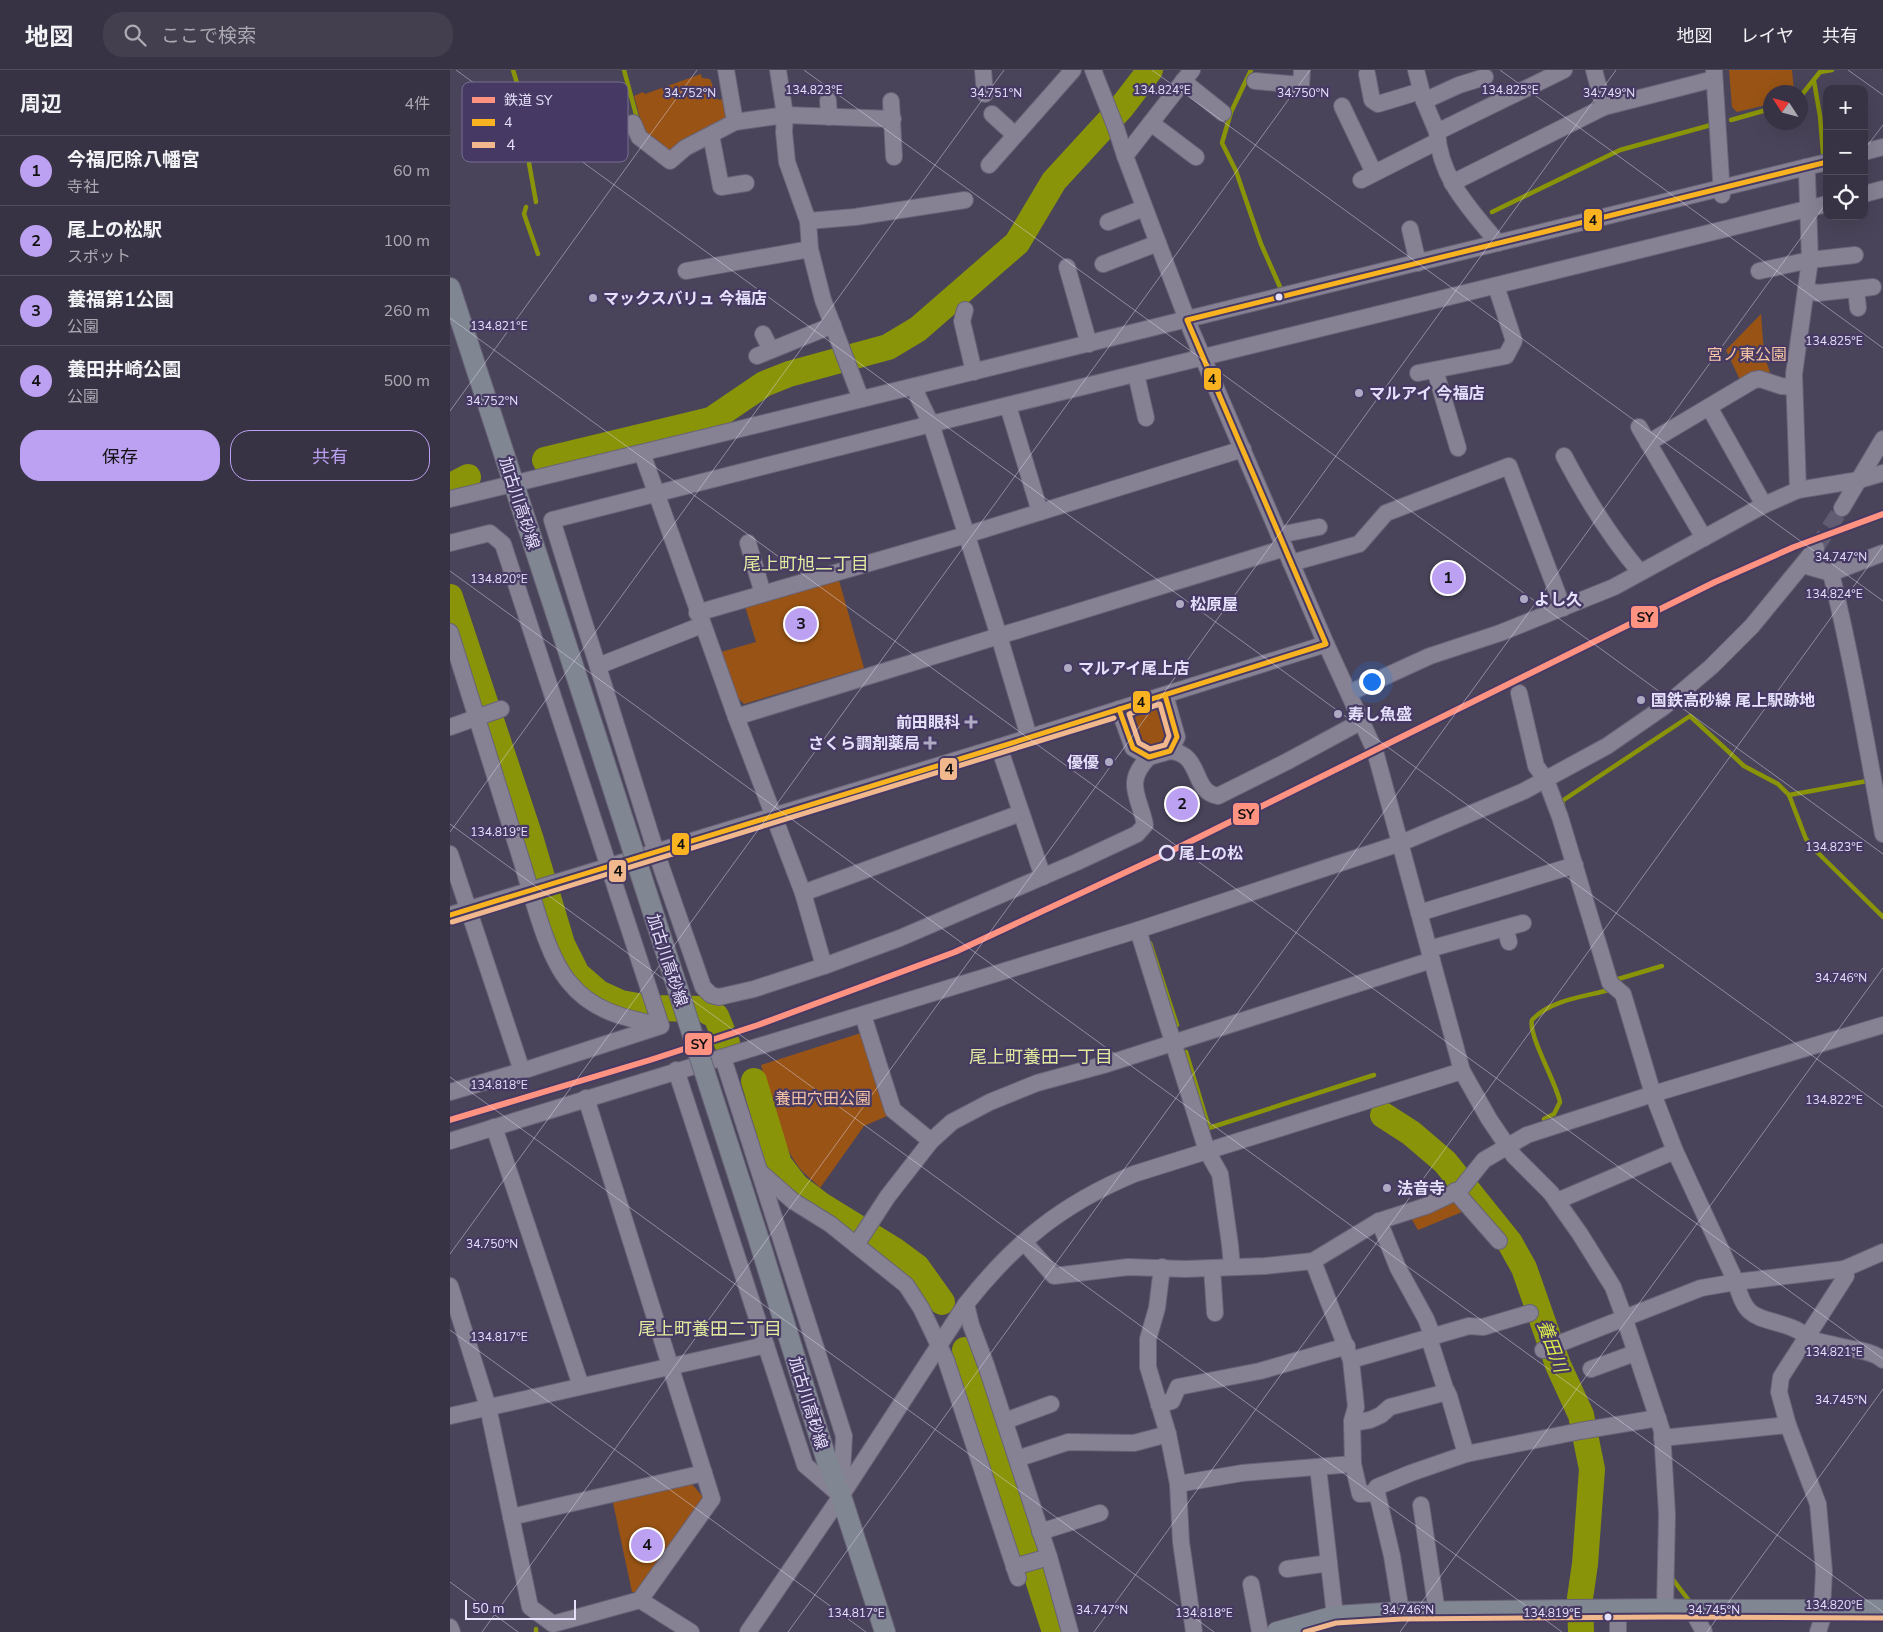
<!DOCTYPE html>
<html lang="ja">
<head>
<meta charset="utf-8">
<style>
  body { margin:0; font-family:"Nunito Sans","Noto Sans JP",sans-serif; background:#433f4f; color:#f1f3f6 }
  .controls { position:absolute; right:15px; top:15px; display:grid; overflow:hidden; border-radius:10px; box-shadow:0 5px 20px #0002 }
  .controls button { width:45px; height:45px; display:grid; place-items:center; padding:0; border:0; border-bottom:1px solid #524e5d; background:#383344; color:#f1f3f6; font:25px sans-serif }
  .compass { position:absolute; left:1313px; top:15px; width:45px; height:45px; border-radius:50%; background:#383344; box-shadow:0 5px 20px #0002; rotate:306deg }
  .scale { position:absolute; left:15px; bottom:12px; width:111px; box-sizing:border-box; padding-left:5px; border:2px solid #e6e1fb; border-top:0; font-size:14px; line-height:18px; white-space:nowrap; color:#e6e1fb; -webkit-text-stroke:4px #463a64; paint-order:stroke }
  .you { position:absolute; left:921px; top:611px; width:18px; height:18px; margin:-12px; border:4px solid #fff; border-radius:50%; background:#1a73e8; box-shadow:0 0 0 8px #1a73e833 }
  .badge { display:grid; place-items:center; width:32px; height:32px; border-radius:50%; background:#bca0f2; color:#111; font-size:16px; font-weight:700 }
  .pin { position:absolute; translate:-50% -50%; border:2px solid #fff; box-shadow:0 1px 5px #0006 }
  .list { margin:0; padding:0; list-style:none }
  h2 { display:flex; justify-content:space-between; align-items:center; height:65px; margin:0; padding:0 20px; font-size:21px }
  h2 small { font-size:16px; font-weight:400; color:#abaab2 }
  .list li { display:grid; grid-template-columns:32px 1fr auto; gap:15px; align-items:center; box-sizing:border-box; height:70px; padding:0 20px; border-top:1px solid #524e5d }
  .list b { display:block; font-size:19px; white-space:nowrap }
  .list p { margin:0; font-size:16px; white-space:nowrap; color:#abaab2 }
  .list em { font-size:16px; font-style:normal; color:#abaab2 }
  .actions { display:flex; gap:10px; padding:15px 20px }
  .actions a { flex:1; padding:11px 0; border:1px solid #bca0f2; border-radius:20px; text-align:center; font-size:18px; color:#bca0f2 }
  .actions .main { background:#bca0f2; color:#111 }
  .icon { flex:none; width:28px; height:28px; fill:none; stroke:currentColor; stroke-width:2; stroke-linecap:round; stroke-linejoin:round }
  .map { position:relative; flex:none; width:1433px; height:1562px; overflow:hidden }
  header { display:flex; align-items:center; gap:30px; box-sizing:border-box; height:70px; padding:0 25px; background:#383344; border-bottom:1px solid #524e5d }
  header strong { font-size:24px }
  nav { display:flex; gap:28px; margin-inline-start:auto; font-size:18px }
  .search { width:350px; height:45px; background:#433f4f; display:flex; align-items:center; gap:12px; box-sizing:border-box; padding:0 18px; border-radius:20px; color:#abaab2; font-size:19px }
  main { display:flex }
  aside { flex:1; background:#383344 }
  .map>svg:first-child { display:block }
</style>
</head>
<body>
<header>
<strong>地図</strong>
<div class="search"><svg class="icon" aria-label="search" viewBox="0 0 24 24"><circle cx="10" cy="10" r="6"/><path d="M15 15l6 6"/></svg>ここで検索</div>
<nav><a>地図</a><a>レイヤ</a><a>共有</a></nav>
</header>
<main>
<aside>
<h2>周辺<small>4件</small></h2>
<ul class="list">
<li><span class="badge">1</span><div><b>今福厄除八幡宮</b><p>寺社</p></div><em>60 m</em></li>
<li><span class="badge">2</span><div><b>尾上の松駅</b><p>スポット</p></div><em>100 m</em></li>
<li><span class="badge">3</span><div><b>養福第1公園</b><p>公園</p></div><em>260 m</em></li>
<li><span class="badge">4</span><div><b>養田井崎公園</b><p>公園</p></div><em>500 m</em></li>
</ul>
<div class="actions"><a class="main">保存</a><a>共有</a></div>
</aside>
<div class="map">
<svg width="1433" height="1562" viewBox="0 0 1433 1562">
  <rect width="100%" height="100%" fill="#4a445a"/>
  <g fill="#995415">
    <polygon points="1279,0 1342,0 1344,22 1320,22 1320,34 1287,42 1282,37"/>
    <path d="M251 4 252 8 260 9 268 30 273 29 281 51 221 81C191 65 193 57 184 26L193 22 195 24Z"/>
    <polygon points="1311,244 1314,284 1320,303 1309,301 1290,310 1276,280"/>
    <polygon points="388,507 414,598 294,634 288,628 271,582 306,572 295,536"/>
    <path d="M702 638C714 642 719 658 718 670L712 678 691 679C682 656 673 648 702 638Z"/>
    <path d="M411 963 437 1046 414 1056 370 1118C365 1112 358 1107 353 1102 329 1075 321 1029 311 995Z"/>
    <polygon points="1002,1127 1012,1142 968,1160 961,1148"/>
    <polygon points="240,1412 254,1428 188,1522 182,1522 162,1428"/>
  </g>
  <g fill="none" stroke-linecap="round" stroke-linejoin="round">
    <g stroke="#899408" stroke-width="4.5">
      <polyline points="63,0 72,29 76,76"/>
      <polyline points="174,0 188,52"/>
      <polyline points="801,0 781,42 772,73 786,101 811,174 830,217"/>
      <polyline points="1364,11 1370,46 1373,83"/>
      <polyline points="1350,27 1370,2 1382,0"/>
      <polyline points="1281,50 1320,39"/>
      <polyline points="79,93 86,132"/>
      <polyline points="76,137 74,144 88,184"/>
      <polyline points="1042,142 1170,80 1261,55"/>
      <polyline points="1339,725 1417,711"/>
      <polyline points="1113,735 1112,731 1240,646 1294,696 1328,714 1339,725 1356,769 1366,781 1433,847"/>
      <polyline points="700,873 727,955"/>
      <polyline points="1165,908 1165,910 1212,896"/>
      <polyline points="736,982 759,1058 924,1005"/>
      <path d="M1094 1049 1104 1044 1110 1032C1106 1012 1078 965 1082 950 1100 930 1133 927 1159 920"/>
      <polyline points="1221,1507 1240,1532"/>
      <polyline points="86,1559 86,1562"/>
    </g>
    <g stroke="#899408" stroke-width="26">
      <polyline points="95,390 261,350 314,314 339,304 438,277 468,259 567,173 604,111 671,38 700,0"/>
      <polyline points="1,420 3,415 18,407"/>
      <polyline points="0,527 80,767 112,874 127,904 149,923 171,933 199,938 253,939 266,946 277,973"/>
      <polyline points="304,1011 329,1094 346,1116 371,1135 444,1180 467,1197 492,1232"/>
      <polyline points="933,1045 961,1063 995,1092 1060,1173 1074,1198 1108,1295 1131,1345 1142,1399 1135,1494 1130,1528 1131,1562"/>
      <polyline points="515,1280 580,1486"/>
      <polyline points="584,1497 605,1562"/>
    </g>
    <polyline stroke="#615c72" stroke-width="16" stroke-dasharray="16 8" stroke-linecap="butt" points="1366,478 1392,438"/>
    <g stroke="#686377" stroke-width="18">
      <g id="minor">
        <polyline points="276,0 285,52"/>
        <polyline points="328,0 335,45 334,62 337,92 358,151 360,179 373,230 411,329"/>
        <polyline points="533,0 535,24"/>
        <polyline points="643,0 666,58 675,86 741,260 876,574 925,681 1012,1001 1039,1049 1064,1086 1101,1123 1130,1164 1163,1217 1174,1247 1212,1361 1217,1444 1215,1539"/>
        <polyline points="966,0 974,31 987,62"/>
        <polyline points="1144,0 1154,37"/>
        <polyline points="1264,0 1272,125"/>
        <polyline points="917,4 922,30 928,34 971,21"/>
        <polyline points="733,11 773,43"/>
        <polyline points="805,11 851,15 852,0"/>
        <polyline points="378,30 379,47"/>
        <polyline points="441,31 444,87"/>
        <polyline points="974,31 1009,15 1035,7"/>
        <polyline points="892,36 924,103"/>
        <polyline points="542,44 565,65"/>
        <polyline points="183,53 189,67 220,91 235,78 285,52 335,45 443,49"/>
        <polyline points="701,53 746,87"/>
        <polyline points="261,65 271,117 296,113"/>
        <polyline points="1414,82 1433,77"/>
        <polyline points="675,86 742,0"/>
        <polyline points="539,95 623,0"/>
        <polyline points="911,110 988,71"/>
        <polyline points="1002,113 1154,37 1264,9"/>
        <polyline points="1414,124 1433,119"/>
        <polyline points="358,151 405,147 515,130"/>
        <polyline points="658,152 694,138"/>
        <polyline points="960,159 968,193"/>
        <path d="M1048 173C1019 137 990 109 987 62L1114 0"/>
        <polyline points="653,194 708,173"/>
        <polyline points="617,197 639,274"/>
        <polyline points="236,201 360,179"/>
        <polyline points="1309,201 1360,190 1405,185"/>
        <polyline points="1406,219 1408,238"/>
        <polyline points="1356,221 1368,223 1423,217"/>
        <polyline points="515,240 512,251 524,302"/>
        <polyline points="313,264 321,280"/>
        <polyline points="307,286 383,255"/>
        <polyline points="985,300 1008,378"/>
        <polyline points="968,303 1056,286 1064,271 1046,216"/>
        <polyline points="686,304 696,348"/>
        <polyline points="465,316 468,327 481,354 549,566 579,667"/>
        <polyline points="558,336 590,442"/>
        <polyline points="1259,337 1314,435"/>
        <polyline points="1189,357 1254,468"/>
        <polyline points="1198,373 1304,310 1310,309 1331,316 1344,317"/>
        <polyline points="192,383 286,647 353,823 374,896"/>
        <path d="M1114 386C1136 428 1159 466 1190 502"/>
        <polyline points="1348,420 1344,304 1360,190 1357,104 1356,97"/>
        <polyline points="0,429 257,367 1377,92"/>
        <polyline points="1392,438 1433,369"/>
        <polyline points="829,465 869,457"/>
        <polyline points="0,473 40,463 53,474 211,956 72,1001 0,1022"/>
        <polyline points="298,473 313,524"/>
        <polyline points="841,493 909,474 936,443 1059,396 1113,538"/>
        <polyline points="1353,495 1381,503 1433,483"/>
        <path d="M1381 503C1402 589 1417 676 1433 764"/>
        <polyline points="247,543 516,465 793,379"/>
        <path d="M0 562C24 638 47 713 71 789 82 824 96 885 119 912 142 941 174 948 208 955"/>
        <polyline points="148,596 252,555"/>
        <polyline points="899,623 980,586 1050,563 1164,517 1314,435 1348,420 1409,410 1433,403"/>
        <path d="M1069 623 1086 696 1096 710 1110 747 1160 913 1173 924 1203 1024 1225 1081 1286 1212C1296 1251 1306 1245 1340 1257 1349 1260 1358 1267 1367 1271 1376 1273 1385 1275 1393 1277 1406 1280 1423 1281 1433 1290"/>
        <polyline points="669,639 683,678 699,687 720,681 727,667 715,625"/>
        <polyline points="286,647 835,478"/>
        <polyline points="0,657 51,639"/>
        <polyline points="549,677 593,807"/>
        <path d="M720 681C753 684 741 722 768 726L838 691 912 651"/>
        <path d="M699 687C673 713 690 727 695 755L687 764 627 792 450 868 374 896 304 919 269 927 261 925 253 917 206 782 102 450 481 354 1377 134"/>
        <polyline points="0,784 72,1001"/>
        <polyline points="353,823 571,743"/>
        <polyline points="969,843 1125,795"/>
        <polyline points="0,845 549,677 876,574"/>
        <polyline points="1055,858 1059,872"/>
        <polyline points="688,860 757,1081 770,1104 780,1175 782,1197"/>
        <polyline points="979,879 1073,853"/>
        <polyline points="413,945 443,1040 481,1071"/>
        <polyline points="273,988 394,1366 391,1424"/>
        <polyline points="226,1000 355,1395 391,1426"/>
        <polyline points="44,1057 131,1316"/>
        <polyline points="0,1071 688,860 951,773 1074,721 1157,676 1215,636 1261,597 1302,556 1366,478"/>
        <polyline points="310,1102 343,1131 380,1154 456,1215 471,1238 496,1290 568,1508"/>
        <polyline points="1005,1121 1049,1171"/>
        <polyline points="1107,1131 1225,1081"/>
        <polyline points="929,1151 948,1198 976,1249 983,1267"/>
        <polyline points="574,1172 604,1206 678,1197 735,1199 815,1196 863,1191 929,1151 976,1136 1010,1120 1034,1090 1077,1065 1203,1024 1433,955"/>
        <polyline points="406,1175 438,1126 481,1071 502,1052 540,1032 587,1013 657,994 982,890"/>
        <polyline points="863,1191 901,1290 906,1337 902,1351 903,1394 910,1424 927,1423 942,1486 951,1542"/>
        <polyline points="712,1197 707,1238 698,1269 698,1297 718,1364 728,1414 731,1472 744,1562"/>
        <polyline points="762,1198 765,1243"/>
        <polyline points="0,1216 38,1337 80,1537 103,1554 190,1530 262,1429 136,1028"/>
        <polyline points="516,1234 521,1255 536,1295 599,1487 620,1562"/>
        <polyline points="979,1268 995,1318 999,1326 1016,1384"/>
        <polyline points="1093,1280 1251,1218 1286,1212 1394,1199 1433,1182"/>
        <polyline points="901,1290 1019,1256 1033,1257 1080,1243"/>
        <polyline points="1141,1299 1185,1283"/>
        <polyline points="709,1335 722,1331 728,1317 810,1301 897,1276"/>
        <polyline points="0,1346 316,1275"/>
        <polyline points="555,1351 601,1334"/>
        <polyline points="902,1351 908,1352 920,1350 931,1345 940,1337 997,1322"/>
        <polyline points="1338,1355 1329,1322 1331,1307 1396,1206 1394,1199"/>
        <polyline points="1212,1368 1338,1355 1368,1434 1374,1501 1372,1540"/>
        <polyline points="567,1389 618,1372 684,1373 718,1364"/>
        <polyline points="868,1397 879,1493"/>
        <polyline points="728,1414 792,1403 903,1394"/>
        <polyline points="923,1423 927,1417 961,1403 1016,1384 1130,1361 1208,1348"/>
        <polyline points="971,1435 987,1542"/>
        <polyline points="61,1447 254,1403"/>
        <polyline points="590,1462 650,1443"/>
        <polyline points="564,1497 599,1487"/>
        <polyline points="837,1499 879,1493 885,1546"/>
        <polyline points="801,1514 810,1562"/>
        <polyline points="190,1530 241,1562"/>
        <polyline points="1168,1539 1168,1562"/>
        <polyline points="1242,1540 1254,1562"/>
        <polyline points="0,1557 2,1562"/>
        <path d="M298 1562 391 1426 516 1234C564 1173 612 1134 684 1104L1012 1001"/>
        <polyline points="1368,1562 1375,1540"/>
      </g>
    </g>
    <g stroke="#686377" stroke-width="22">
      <g id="major">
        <polyline points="0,218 146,666"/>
        <polyline points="307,1164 376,1388 391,1426 435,1562"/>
        <polyline points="827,1562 885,1546 951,1542 1215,1539 1242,1540 1433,1540"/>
      </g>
    </g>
    <use href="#minor" stroke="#868294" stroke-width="16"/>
    <use href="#major" stroke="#808692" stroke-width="20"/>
    <g stroke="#686377" stroke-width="22" stroke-linecap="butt">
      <polyline id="major-bridge" points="146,666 307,1164"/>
    </g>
    <use href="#major-bridge" stroke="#808692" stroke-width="20"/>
    <g stroke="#463a64" stroke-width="9">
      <g id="bus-1">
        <polyline points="669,639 683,678 699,687 720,681 727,667 715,625"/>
        <polyline points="0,845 549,677 876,574 737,250 1377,92"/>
      </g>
    </g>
    <g stroke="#463a64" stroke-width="9">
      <g id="bus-2">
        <polygon points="710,634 719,666 715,675 700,679 689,673 679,644"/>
        <polyline points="2,852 664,648"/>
        <polyline points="855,1562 886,1553 951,1549 1215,1547 1433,1548"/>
      </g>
    </g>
    <use href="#bus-1" stroke="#f9b220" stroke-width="5"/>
    <use href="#bus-2" stroke="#f1b78d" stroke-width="5"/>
    <g stroke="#463a64" stroke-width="10">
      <polyline id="rail-1" points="0,1050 200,990 308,955 505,882 717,783 1265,512 1344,477 1433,444"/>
    </g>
    <use href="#rail-1" stroke="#ff9280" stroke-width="6"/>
  </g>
  <path fill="none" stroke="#e6e1fb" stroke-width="1" stroke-opacity="0.45" d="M6 0 1433 1037M354 0 1433 784M702 0 1433 531M1050 0 1433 278M1398 0 1433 25M1414 80 1433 55M0 248 1433 1289M0 341 247 0M0 501 1433 1542M0 754 1112 1562M0 762 554 0M0 1007 764 1562M0 1184 860 0M0 1260 416 1562M0 1512 68 1562M32 1562 1166 0M338 1562 1377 132M644 1562 1433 476M950 1562 1433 898M1257 1562 1433 1319"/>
  <g fill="#e6e1fb" stroke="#463a64" stroke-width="2">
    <circle cx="829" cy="227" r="4.5"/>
    <circle cx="1158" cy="1547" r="4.5"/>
  </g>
  <g fill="#afaac3" stroke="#463a64" stroke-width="2">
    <circle cx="143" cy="228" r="5"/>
    <circle cx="909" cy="323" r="5"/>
    <circle cx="1074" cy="529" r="5"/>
    <circle cx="730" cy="534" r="5"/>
    <circle cx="618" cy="598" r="5"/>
    <circle cx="1191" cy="630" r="5"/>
    <circle cx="888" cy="644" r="5"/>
    <path d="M518.5 644.5h5v5h5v5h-5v5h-5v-5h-5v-5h5z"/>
    <path d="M477.5 665.5h5v5h5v5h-5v5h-5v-5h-5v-5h5z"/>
    <circle cx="659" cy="692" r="5"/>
    <circle cx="937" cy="1118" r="5"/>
  </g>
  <circle fill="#463a64" stroke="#e6e1fb" stroke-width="2.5" cx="717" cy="783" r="7"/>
  <g text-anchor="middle" stroke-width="4.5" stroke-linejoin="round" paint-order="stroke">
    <g font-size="16" font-weight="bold" fill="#e6e1fb" stroke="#463a64" text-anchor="start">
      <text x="153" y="234">マックスバリュ 今福店</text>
      <text x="919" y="329">マルアイ 今福店</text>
      <text x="1084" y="535">よし久</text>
      <text x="740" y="540">松原屋</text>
      <text x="628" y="604">マルアイ尾上店</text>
      <text x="1201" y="636">国鉄高砂線 尾上駅跡地</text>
      <text x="898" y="650">寿し魚盛</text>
      <text x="510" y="658" text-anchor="end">前田眼科</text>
      <text x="470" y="679" text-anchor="end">さくら調剤薬局</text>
      <text x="649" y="698" text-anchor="end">優優</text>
      <text x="947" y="1124">法音寺</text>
    </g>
    <g font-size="16" fill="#f6c4a3" stroke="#463a64">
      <text x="1297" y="290">宮ノ東公園</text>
      <text x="373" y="1034">養田穴田公園</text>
    </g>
    <g font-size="16" fill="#e6e1fb" stroke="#463a64">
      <text transform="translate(70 433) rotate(72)" y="6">加古川高砂線</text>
      <text transform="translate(218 890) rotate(72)" y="6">加古川高砂線</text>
      <text transform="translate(359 1333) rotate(73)" y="6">加古川高砂線</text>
    </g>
    <g font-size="16" font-weight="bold" fill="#e6e1fb" stroke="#463a64" text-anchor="start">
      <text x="729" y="789">尾上の松</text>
    </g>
    <g font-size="18" fill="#e0eb9e" stroke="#463a64">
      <text x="356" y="500">尾上町旭二丁目</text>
      <text x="591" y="993">尾上町養田一丁目</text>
      <text x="260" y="1265">尾上町養田二丁目</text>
    </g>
    <g font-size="18" font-style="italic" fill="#dced4a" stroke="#463a64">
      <text transform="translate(1102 1276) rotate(70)" y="6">養田川</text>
    </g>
  </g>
  <rect x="12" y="12" width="166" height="80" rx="8" fill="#463a64" stroke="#766c91" stroke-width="1"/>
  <rect x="22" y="27" width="23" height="6" fill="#ff9280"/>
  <rect x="22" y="49" width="23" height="7" fill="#f9b220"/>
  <rect x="22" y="72" width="23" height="6" fill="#f1b78d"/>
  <g font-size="14" fill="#e6e1fb">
    <text x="54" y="35">鉄道 SY</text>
    <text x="54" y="57">4</text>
    <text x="54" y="80">４</text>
  </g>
  <g font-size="12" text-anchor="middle" fill="#e6e1fb" stroke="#463a64" stroke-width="4.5" stroke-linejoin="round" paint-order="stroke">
    <text x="364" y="24">134.823°E</text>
    <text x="712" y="24">134.824°E</text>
    <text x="1060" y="24">134.825°E</text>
    <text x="240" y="27">34.752°N</text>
    <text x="546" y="27">34.751°N</text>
    <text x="853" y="27">34.750°N</text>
    <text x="1159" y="27">34.749°N</text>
    <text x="49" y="260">134.821°E</text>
    <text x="1384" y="275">134.825°E</text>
    <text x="42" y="335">34.752°N</text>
    <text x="1391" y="491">34.747°N</text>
    <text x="49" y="513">134.820°E</text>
    <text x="1384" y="528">134.824°E</text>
    <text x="49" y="766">134.819°E</text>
    <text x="1384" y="781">134.823°E</text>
    <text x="1391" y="912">34.746°N</text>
    <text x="49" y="1019">134.818°E</text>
    <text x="1384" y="1034">134.822°E</text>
    <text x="42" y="1178">34.750°N</text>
    <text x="49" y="1271">134.817°E</text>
    <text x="1384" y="1286">134.821°E</text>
    <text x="1391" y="1334">34.745°N</text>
    <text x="1384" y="1539">134.820°E</text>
    <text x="652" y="1544">34.747°N</text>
    <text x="958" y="1544">34.746°N</text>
    <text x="1264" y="1544">34.745°N</text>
    <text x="406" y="1547">134.817°E</text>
    <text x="754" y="1547">134.818°E</text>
    <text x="1102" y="1547">134.819°E</text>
  </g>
  <g stroke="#463a64" stroke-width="2">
    <rect x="1133" y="138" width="20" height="24" rx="5" fill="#f9b220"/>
    <rect x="753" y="297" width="19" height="24" rx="5" fill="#f9b220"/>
    <rect x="1180" y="535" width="29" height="24" rx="5" fill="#ff9280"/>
    <rect x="682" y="620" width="19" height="24" rx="5" fill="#f9b220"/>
    <rect x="489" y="687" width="19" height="24" rx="5" fill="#f1b78d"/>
    <rect x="782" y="732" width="28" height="24" rx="5" fill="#ff9280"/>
    <rect x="221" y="762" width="19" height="24" rx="5" fill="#f9b220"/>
    <rect x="158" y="789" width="19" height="24" rx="5" fill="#f1b78d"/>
    <rect x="234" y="962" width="29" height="24" rx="5" fill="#ff9280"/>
  </g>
  <g font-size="14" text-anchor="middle" font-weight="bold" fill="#111">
    <text x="1143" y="155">4</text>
    <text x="762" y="314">4</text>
    <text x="1195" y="552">SY</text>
    <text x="691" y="637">4</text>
    <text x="499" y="704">４</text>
    <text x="796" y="749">SY</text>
    <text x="231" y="779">4</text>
    <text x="168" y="806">４</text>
    <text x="249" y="979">SY</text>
  </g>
</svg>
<div class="controls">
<button>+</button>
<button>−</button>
<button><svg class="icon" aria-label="locate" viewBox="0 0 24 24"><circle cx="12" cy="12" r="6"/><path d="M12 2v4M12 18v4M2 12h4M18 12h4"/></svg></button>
</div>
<svg class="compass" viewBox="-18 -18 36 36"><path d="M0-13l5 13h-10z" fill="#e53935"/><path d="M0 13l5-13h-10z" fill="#abaab2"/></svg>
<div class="scale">50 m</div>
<div class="you"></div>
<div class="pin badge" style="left:998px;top:508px">1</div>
<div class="pin badge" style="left:732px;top:734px">2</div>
<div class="pin badge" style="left:351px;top:554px">3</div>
<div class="pin badge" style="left:197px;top:1475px">4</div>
</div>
</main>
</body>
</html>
